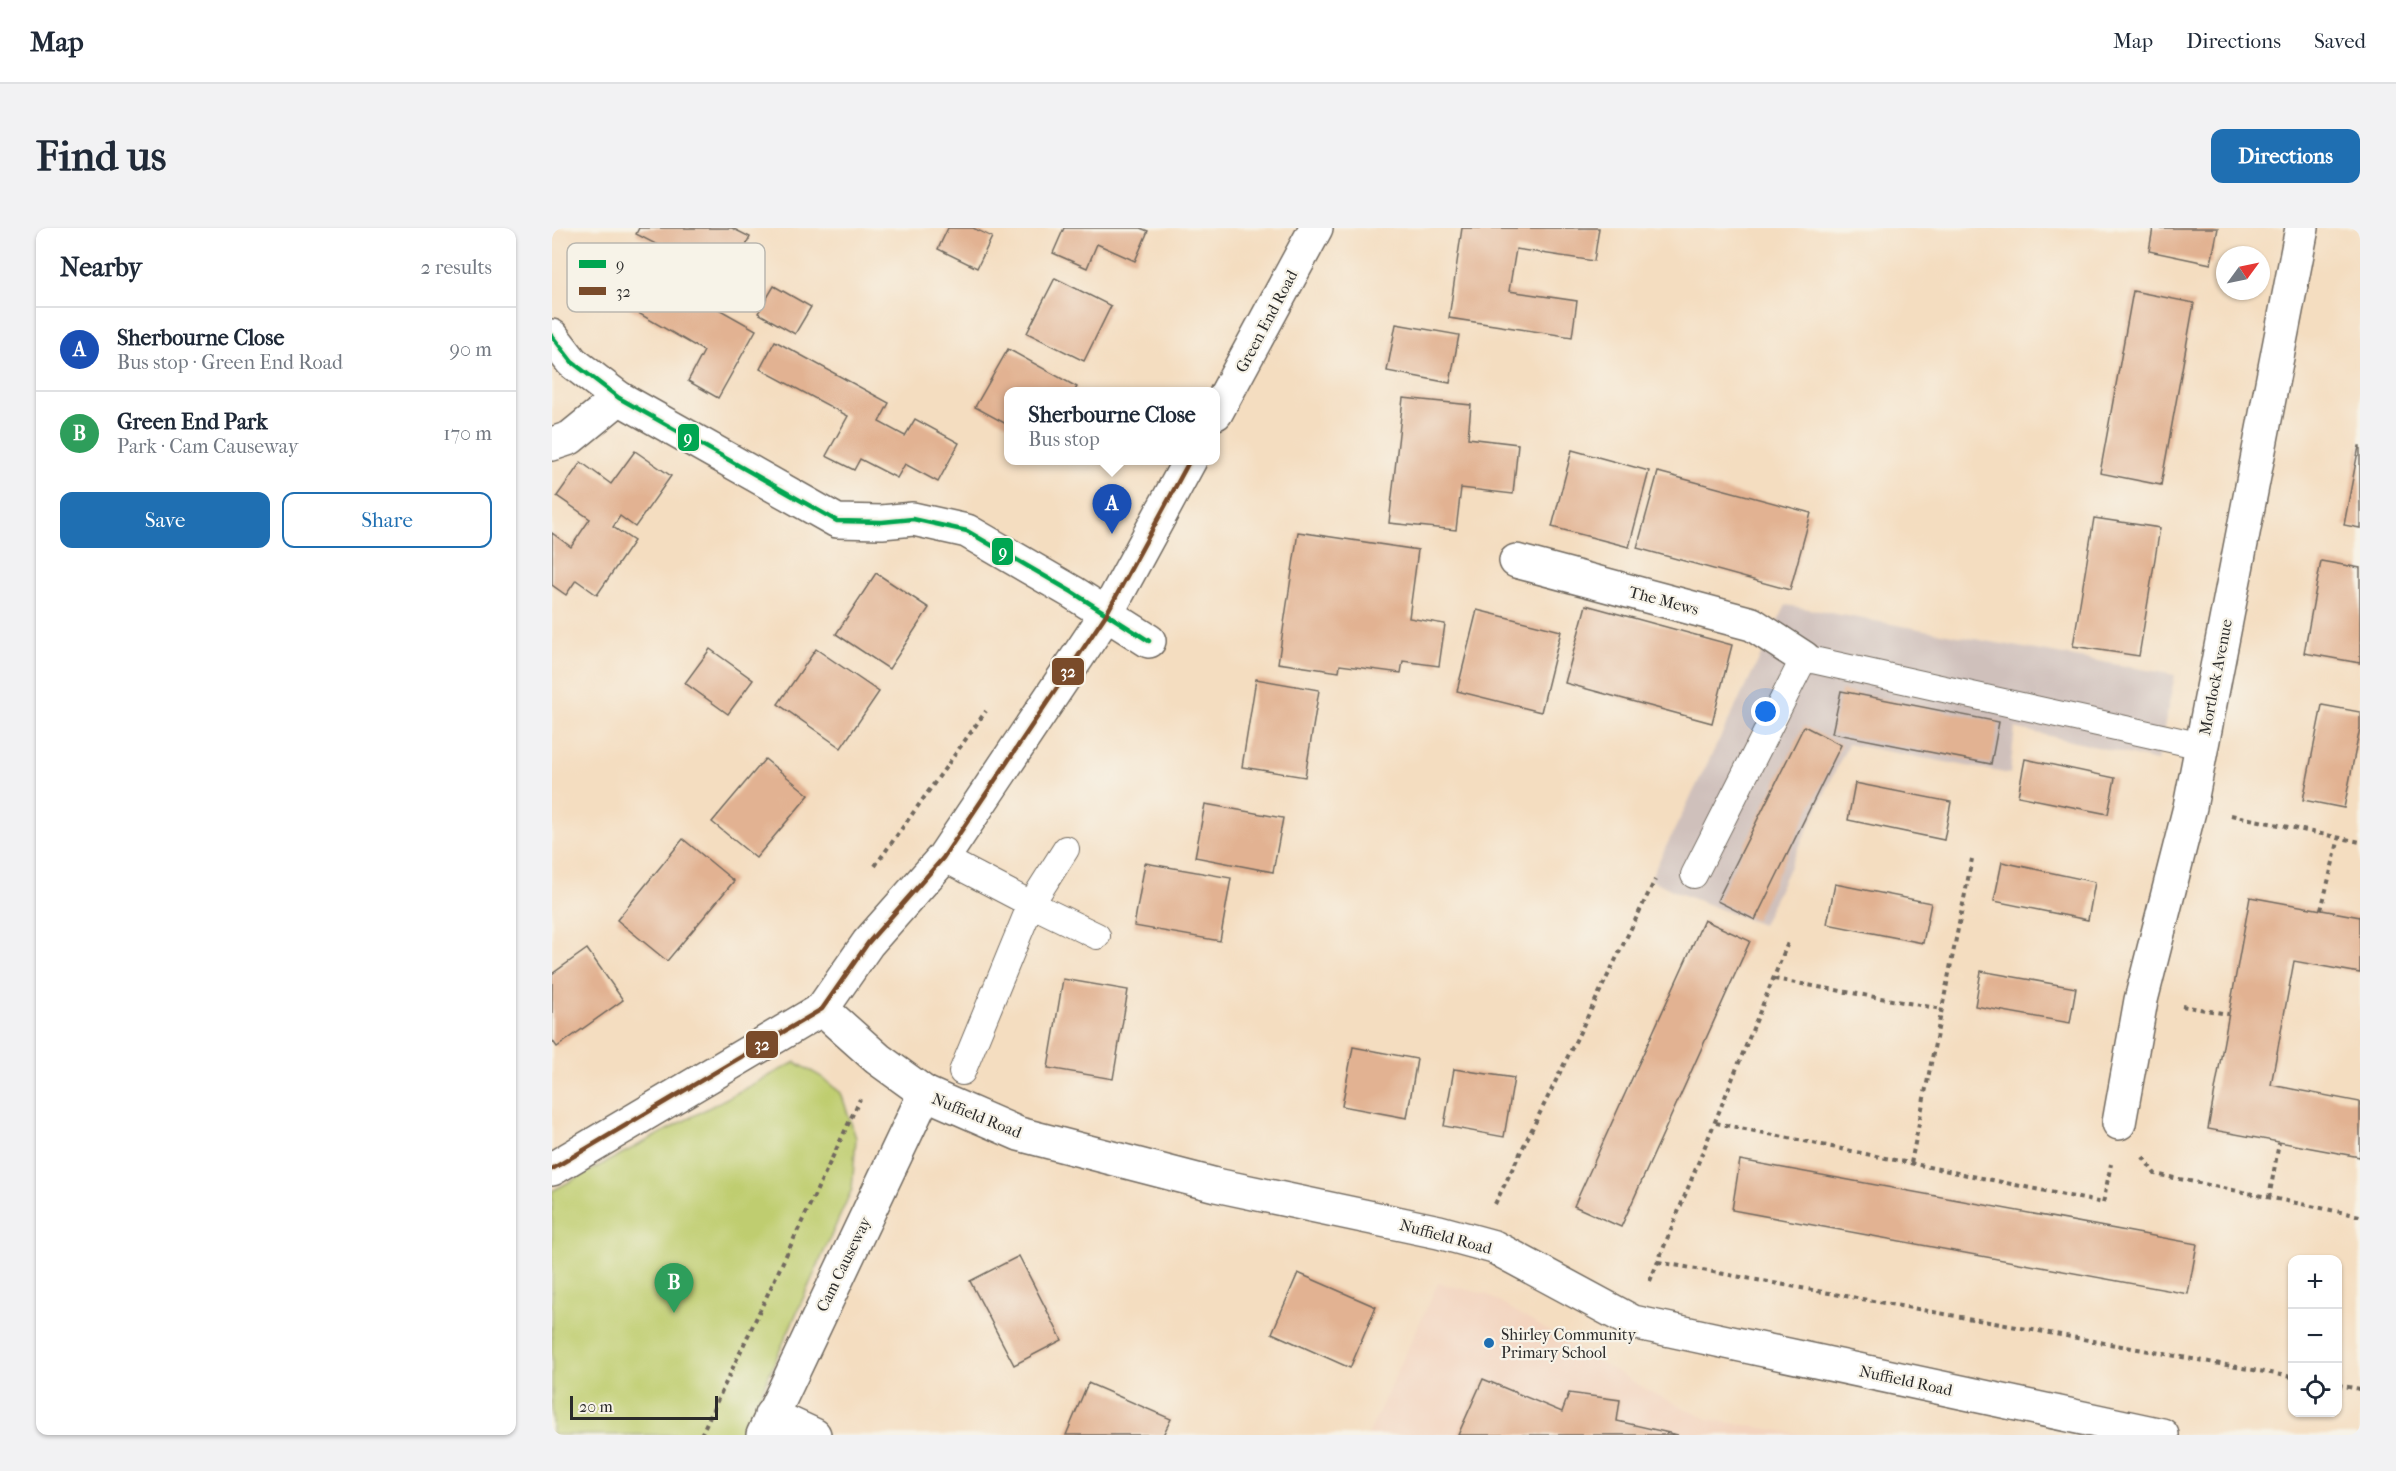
<!DOCTYPE html>
<html lang="en">
<head>
<meta charset="utf-8">
<style>
  body { margin:0; font-family:"IM FELL French Canon",serif; background:#f2f2f3; color:#1f2937 }
  .controls { position:absolute; right:18px; bottom:18px; display:grid; overflow:hidden; border-radius:12px; box-shadow:0 2px 4px #0004 }
  .controls button { width:54px; height:54px; display:grid; place-items:center; padding:0; border:0; border-bottom:2px solid #e0e1e3; background:#fff; color:#1f2937; font:30px sans-serif }
  .compass { position:absolute; left:1664px; top:18px; width:54px; height:54px; border-radius:50%; background:#fff; box-shadow:0 2px 4px #0004; rotate:57deg }
  .scale { position:absolute; left:18px; bottom:15px; width:148px; box-sizing:border-box; padding-left:6px; border:3px solid #2b2b2b; border-top:0; font-size:16px; line-height:21px; white-space:nowrap; color:#2b2b2b; -webkit-text-stroke:4px #f7f3e8; paint-order:stroke }
  .you { position:absolute; left:1214px; top:484px; width:21px; height:21px; margin:-15px; border:4px solid #fff; border-radius:50%; background:#1a73e8; box-shadow:0 0 0 9px #1a73e833 }
  .badge { display:grid; place-items:center; width:39px; height:39px; border-radius:50%; background:#1f6fb2; color:#fff; font-size:20px; font-weight:700 }
  .pin { position:absolute; translate:-50% -50px; filter:drop-shadow(0 2px 3px #0008) }
  .pin::after { content:''; position:absolute; top:32px; width:21px; height:18px; background:inherit; clip-path:polygon(0 0,100% 0,50% 100%) }
  .popup { position:absolute; left:452px; top:159px; width:216px; height:78px; box-sizing:border-box; display:grid; place-content:center; border-radius:12px; background:#fff; filter:drop-shadow(0 2px 4px #0005); font-size:20px; white-space:nowrap; color:#747a83 }
  .popup b { font-size:22px; color:#1f2937 }
  .popup::after { content:''; position:absolute; left:50%; top:100%; margin-left:-12px; border:12px solid transparent; border-top-color:#fff }
  .list { margin:0; padding:0; list-style:none }
  h2 { display:flex; justify-content:space-between; align-items:center; height:78px; margin:0; padding:0 24px; font-size:26px }
  h2 small { font-size:20px; font-weight:400; color:#747a83 }
  .list li { display:grid; grid-template-columns:39px 1fr auto; gap:18px; align-items:center; box-sizing:border-box; height:84px; padding:0 24px; border-top:2px solid #e0e1e3 }
  .list b { display:block; font-size:22px; white-space:nowrap }
  .list p { margin:0; font-size:20px; white-space:nowrap; color:#747a83 }
  .list em { font-size:20px; font-style:normal; color:#747a83 }
  .actions { display:flex; gap:12px; padding:18px 24px }
  .actions a { flex:1; padding:14px 0; border:2px solid #1f6fb2; border-radius:12px; text-align:center; font-size:21px; color:#1f6fb2 }
  .actions .main { background:#1f6fb2; color:#fff }
  .icon { flex:none; width:33px; height:33px; fill:none; stroke:currentColor; stroke-width:2; stroke-linecap:round; stroke-linejoin:round }
  .map { position:relative; flex:none; width:1808px; height:1207px; overflow:hidden; border-radius:12px }
  header { display:flex; align-items:center; gap:36px; box-sizing:border-box; height:84px; padding:0 30px; background:#fff; border-bottom:2px solid #e0e1e3 }
  header strong { font-size:28px }
  nav { display:flex; gap:33px; margin-inline-start:auto; font-size:21px }
  .intro { display:flex; align-items:center; justify-content:space-between; box-sizing:border-box; height:144px; padding:0 36px }
  h1 { margin:0; font-size:42px }
  .button { padding:15px 27px; border-radius:12px; background:#1f6fb2; color:#fff; font-size:21px; font-weight:700 }
  main { display:flex; gap:36px; padding:0 36px }
  aside { flex:1; background:#fff; border-radius:12px; box-shadow:0 2px 4px #0004 }
  .map>svg:first-child { display:block }
</style>
</head>
<body>
<header>
<strong>Map</strong>
<nav><a>Map</a><a>Directions</a><a>Saved</a></nav>
</header>
<div class="intro"><h1>Find us</h1><a class="button">Directions</a></div>
<main>
<aside>
<h2>Nearby<small>2 results</small></h2>
<ul class="list">
<li><span class="badge" style="background:#1a4fb4">A</span><div><b>Sherbourne Close</b><p>Bus stop · Green End Road</p></div><em>90 m</em></li>
<li><span class="badge" style="background:#2e9e5b">B</span><div><b>Green End Park</b><p>Park · Cam Causeway</p></div><em>170 m</em></li>
</ul>
<div class="actions"><a class="main">Save</a><a>Share</a></div>
</aside>
<div class="map">
<svg width="1808" height="1207" viewBox="0 0 1808 1207">
  <rect width="100%" height="100%" fill="#f7f3e8"/>
  <filter id="ink" filterUnits="userSpaceOnUse"><feTurbulence type="fractalNoise" baseFrequency=".0167" numOctaves="2"/><feDisplacementMap in="SourceGraphic" scale="12" xChannelSelector="R" yChannelSelector="G"/><feConvolveMatrix kernelMatrix="1 2 1 2 8 2 1 2 1" color-interpolation-filters="sRGB"/></filter>
  <filter id="wash" filterUnits="userSpaceOnUse"><feTurbulence type="fractalNoise" baseFrequency=".008" numOctaves="4" result="noise"/><feDisplacementMap in="SourceGraphic" scale="24" xChannelSelector="R" yChannelSelector="G"/><feGaussianBlur stdDeviation="1.35" result="paint"/><feColorMatrix in="noise" values="0 0 0 0 0 0 0 0 0 0 0 0 0 0 0 0 0 1.4 0 .05"/><feComposite in="paint" operator="in"/></filter>
  <g filter="url(#wash)">
    <rect width="100%" height="100%" fill="#f4ddc0"/>
    <polygon fill="#f3d4bf" points="886,1055 934,1066 1097,1163 1155,1191 1254,1207 816,1207"/>
    <polygon fill="#cfc0bb" points="1234,377 1623,447 1605,533 1463,500 1458,546 1296,516 1210,697 1124,664 1098,651"/>
    <polygon fill="#bfcd6f" stroke="#757c4d" stroke-width="1.5" points="243,834 268,848 289,865 304,910 300,961 190,1207 0,1207 0,963"/>
    <g id="blocks">
      <g fill="#e2b292">
        <polygon points="87,0 180,0 198,9 169,68 127,47 135,32 84,6"/>
        <polygon points="396,0 421,0 440,9 425,40 386,21"/>
        <polygon points="512,0 588,0 596,3 583,33 545,16 535,40 501,25"/>
        <polygon points="910,0 1047,0 1042,33 964,21 957,63 1025,73 1020,109 897,90"/>
        <polygon points="1601,0 1666,0 1659,36 1597,23"/>
        <polygon points="83,34 204,102 166,170 136,153 152,123 62,71"/>
        <polygon points="503,50 559,78 532,133 475,105"/>
        <polygon points="222,58 259,79 243,106 206,85"/>
        <polygon points="1581,63 1642,75 1609,257 1548,245"/>
        <polygon points="844,96 907,107 898,155 835,143"/>
        <polygon points="223,113 337,175 327,194 353,208 363,191 407,215 386,254 353,236 345,250 308,231 302,242 274,228 296,188 208,141"/>
        <polygon points="456,121 525,159 522,164 456,164 456,197 423,179"/>
        <polygon points="851,170 919,177 916,210 966,216 961,266 909,260 904,302 837,295"/>
        <polygon points="1807,218 1808,218 1808,300 1792,297"/>
        <polygon points="1020,222 1097,243 1077,319 1000,299"/>
        <polygon points="83,223 119,248 83,299 68,288 61,299 82,313 45,367 24,352 14,367 0,357 0,305 19,319 38,291 5,268 29,234 59,256"/>
        <polygon points="1106,244 1259,285 1238,362 1085,320"/>
        <polygon points="1542,290 1608,300 1587,428 1521,418"/>
        <polygon points="746,304 866,322 857,390 893,396 887,438 851,433 849,445 788,437 787,444 726,435"/>
        <polygon points="1769,333 1808,340 1808,435 1752,425"/>
        <polygon points="324,345 377,380 337,441 284,406"/>
        <polygon points="1034,377 1180,417 1160,495 1013,455"/>
        <polygon points="925,382 1009,403 989,484 905,463"/>
        <polygon points="158,421 201,452 176,486 133,455"/>
        <polygon points="264,421 327,464 289,520 226,476"/>
        <polygon points="704,451 767,462 753,549 690,539"/>
        <polygon points="1289,463 1447,494 1439,536 1280,505"/>
        <polygon points="1770,477 1808,484 1808,500 1792,580 1751,572"/>
        <polygon points="1252,498 1289,517 1203,692 1165,673"/>
        <polygon points="213,531 257,567 204,630 160,594"/>
        <polygon points="1473,531 1563,550 1556,586 1466,568"/>
        <polygon points="1303,555 1399,574 1392,612 1296,592"/>
        <polygon points="653,576 731,590 721,644 643,629"/>
        <polygon points="131,611 182,653 115,733 65,692"/>
        <polygon points="1450,634 1543,654 1536,692 1442,673"/>
        <polygon points="593,635 679,650 668,713 582,698"/>
        <polygon points="1283,656 1379,675 1371,715 1275,696"/>
        <polygon points="1698,669 1808,689 1808,745 1742,733 1719,857 1808,874 1808,929 1656,901"/>
        <polygon points="1152,692 1198,713 1069,999 1022,978"/>
        <polygon points="35,721 71,772 5,819 0,812 0,746"/>
        <polygon points="1429,743 1524,760 1518,795 1423,778"/>
        <polygon points="511,751 576,762 561,851 496,840"/>
        <polygon points="801,819 865,831 855,890 790,878"/>
        <polygon points="902,841 962,850 952,909 892,898"/>
        <polygon points="1188,932 1645,1016 1636,1066 1180,982"/>
        <polygon points="467,1028 510,1112 462,1137 418,1053"/>
        <polygon points="746,1045 824,1079 798,1140 720,1105"/>
        <polygon points="931,1151 1010,1184 1017,1165 1068,1172 1065,1193 1126,1207 906,1207"/>
        <polygon points="536,1155 619,1191 611,1207 514,1207"/>
      </g>
    </g>
  </g>
  <g filter="url(#ink)">
    <use href="#blocks" fill-opacity="0" stroke="#71695f" stroke-width="1.5"/>
    <g fill="none" stroke-linecap="round" stroke-linejoin="round">
      <g stroke="#71695f" stroke-width="28">
        <g id="service">
          <polyline points="391,630 479,676 545,708"/>
          <polyline points="1142,647 1252,430 1650,518"/>
          <polyline points="410,844 479,676 514,621"/>
        </g>
      </g>
      <g stroke="#71695f" stroke-width="36">
        <g id="minor">
          <polyline points="0,108 20,134 67,170 285,293 330,294 361,291 415,303 520,364 597,413"/>
          <polyline points="0,216 18,210 67,170"/>
          <polyline points="964,333 1200,396 1252,430"/>
          <polyline points="270,781 326,831 373,865 467,906 664,957 887,1004 942,1019 1081,1094 1610,1207"/>
          <polyline points="1567,895 1589,772 1638,579 1750,0"/>
          <polyline points="219,1187 262,1207"/>
          <polyline points="211,1207 373,865"/>
        </g>
      </g>
      <g stroke="#71695f" stroke-width="36">
        <g id="tertiary">
          <polyline points="664,185 764,0"/>
          <polyline points="0,941 270,781 316,715 391,630 555,385 638,232"/>
        </g>
      </g>
      <g stroke="#71695f" stroke-width="4" stroke-dasharray="4.5 4.5" stroke-linecap="butt">
        <polyline points="1679,587 1808,614"/>
        <polyline points="323,638 434,483"/>
        <polyline points="1769,682 1787,610"/>
        <polyline points="1222,751 1390,781"/>
        <polyline points="1630,778 1676,786"/>
        <polyline points="1164,895 1551,975 1559,936"/>
        <polyline points="1591,929 1603,946 1808,988"/>
        <polyline points="1359,935 1420,631"/>
        <polyline points="1717,970 1727,915"/>
        <polyline points="943,976 1103,652"/>
        <polyline points="1106,1034 1740,1149"/>
        <polyline points="1098,1053 1237,712"/>
        <polyline points="1786,1157 1808,1161"/>
        <polyline points="149,1207 308,871"/>
      </g>
      <use href="#service" stroke="#fff" stroke-width="26"/>
      <use href="#minor" stroke="#fff" stroke-width="33"/>
      <use href="#tertiary" stroke="#fff" stroke-width="33"/>
      <g stroke="#f7f3e8" stroke-width="9">
        <polyline id="bus-1" points="0,108 20,134 67,170 285,293 330,294 361,291 415,303 520,364 597,413"/>
      </g>
      <g stroke="#f7f3e8" stroke-width="9">
        <polyline id="bus-2" points="0,941 270,781 316,715 391,630 555,385 638,232"/>
      </g>
      <use href="#bus-1" stroke="#00a651" stroke-width="4.5"/>
      <use href="#bus-2" stroke="#7a4b2a" stroke-width="4.5"/>
    </g>
  </g>
  <circle fill="#1f6fb2" stroke="#f7f3e8" stroke-width="2" cx="937" cy="1115" r="6"/>
  <g text-anchor="middle" stroke-width="4.5" stroke-linejoin="round" paint-order="stroke">
    <g font-size="16" fill="#2b2b2b" stroke="#f7f3e8">
      <text transform="translate(714 93) rotate(-62)" y="6">Green End Road</text>
      <text transform="translate(1112 372) rotate(15)" y="6">The Mews</text>
      <text transform="translate(1663 449) rotate(-79)" y="6">Mortlock Avenue</text>
      <text transform="translate(425 887) rotate(22)" y="6">Nuffield Road</text>
      <text transform="translate(894 1008) rotate(15)" y="6">Nuffield Road</text>
      <text transform="translate(291 1036) rotate(-64)" y="6">Cam Causeway</text>
      <text transform="translate(1354 1152) rotate(12)" y="6">Nuffield Road</text>
    </g>
    <g font-size="16" fill="#2b2b2b" stroke="#f7f3e8" text-anchor="start">
      <text x="949" y="1112">Shirley Community<tspan x="949" dy="18">Primary School</tspan></text>
    </g>
  </g>
  <rect x="15" y="15" width="198" height="69" rx="9" fill="#f7f3e8" stroke="#bab7af" stroke-width="1.5"/>
  <rect x="27" y="32" width="27" height="8" fill="#00a651"/>
  <rect x="27" y="59" width="27" height="8" fill="#7a4b2a"/>
  <g font-size="16" fill="#2b2b2b">
    <text x="64" y="42">9</text>
    <text x="64" y="69">32</text>
  </g>
  <g stroke="#f7f3e8" stroke-width="2">
    <rect x="125" y="195" width="23" height="29" rx="6" fill="#00a651"/>
    <rect x="439" y="309" width="23" height="29" rx="6" fill="#00a651"/>
    <rect x="499" y="429" width="34" height="29" rx="6" fill="#7a4b2a"/>
    <rect x="193" y="802" width="34" height="29" rx="6" fill="#7a4b2a"/>
  </g>
  <g font-size="16" text-anchor="middle" font-weight="bold" fill="#fff">
    <text x="136" y="215">9</text>
    <text x="451" y="329">9</text>
    <text x="516" y="449">32</text>
    <text x="210" y="822">32</text>
  </g>
</svg>
<div class="controls">
<button>+</button>
<button>−</button>
<button><svg class="icon" aria-label="locate" viewBox="0 0 24 24"><circle cx="12" cy="12" r="6"/><path d="M12 2v4M12 18v4M2 12h4M18 12h4"/></svg></button>
</div>
<svg class="compass" viewBox="-18 -18 36 36"><path d="M0-13l5 13h-10z" fill="#e53935"/><path d="M0 13l5-13h-10z" fill="#747a83"/></svg>
<div class="scale">20 m</div>
<div class="you"></div>
<div class="pin badge" style="left:560px;top:306px;background:#1a4fb4">A</div>
<div class="popup"><b>Sherbourne Close</b>Bus stop</div>
<div class="pin badge" style="left:122px;top:1085px;background:#2e9e5b">B</div>
</div>
</main>
</body>
</html>
